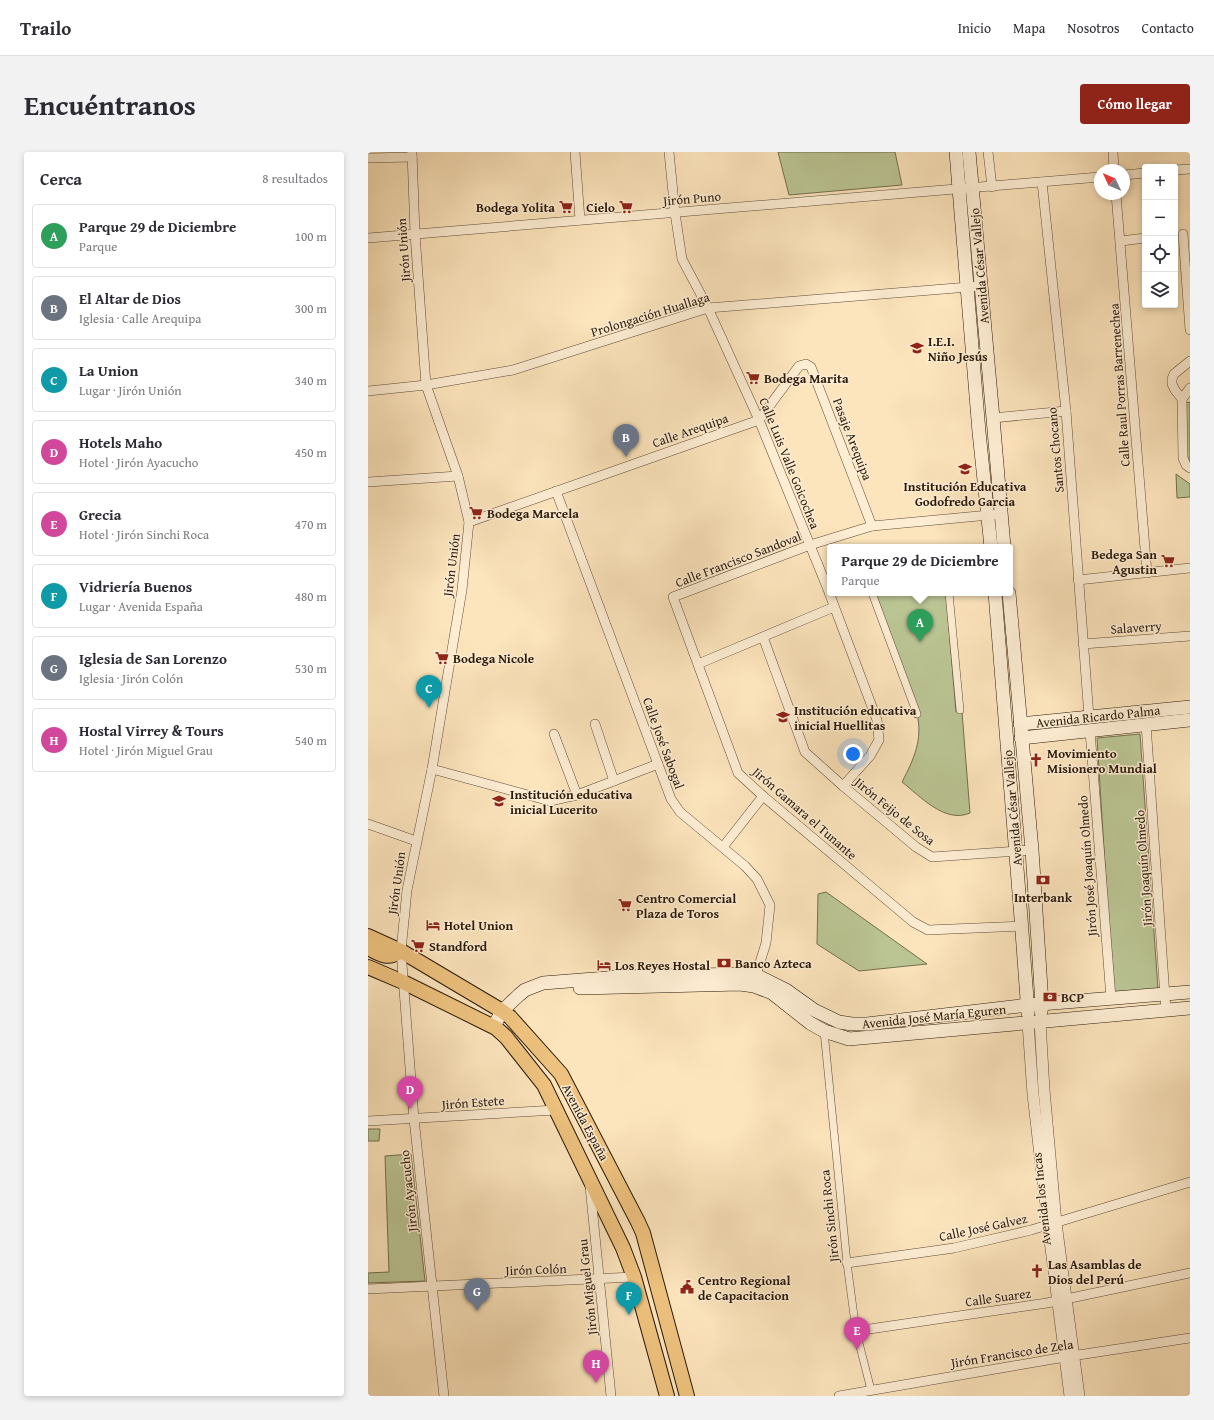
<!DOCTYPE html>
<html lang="es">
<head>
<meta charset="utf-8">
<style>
  body { margin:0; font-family:"Gentium Book Plus",serif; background:#f2f2f3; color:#2b2b33 }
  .controls { position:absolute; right:12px; top:12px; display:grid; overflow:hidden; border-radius:4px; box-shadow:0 2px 6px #0003 }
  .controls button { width:36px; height:36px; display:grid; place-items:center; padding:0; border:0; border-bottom:1px solid #e1e1e2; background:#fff; color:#2b2b33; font:20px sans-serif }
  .compass { position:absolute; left:726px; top:12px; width:36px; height:36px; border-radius:50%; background:#fff; box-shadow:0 2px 6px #0003; rotate:314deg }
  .you { position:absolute; left:485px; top:602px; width:14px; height:14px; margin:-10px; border:3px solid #fff; border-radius:50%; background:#1a73e8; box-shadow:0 0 0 6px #1a73e833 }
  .badge { display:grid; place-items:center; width:26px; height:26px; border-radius:50%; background:#8f2418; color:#fff; font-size:13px; font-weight:700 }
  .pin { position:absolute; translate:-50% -33px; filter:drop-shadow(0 1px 2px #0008) }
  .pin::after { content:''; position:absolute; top:21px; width:14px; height:12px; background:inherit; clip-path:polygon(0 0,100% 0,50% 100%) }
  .popup { position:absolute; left:459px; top:392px; width:186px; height:52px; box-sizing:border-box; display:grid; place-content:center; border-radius:4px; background:#fff; filter:drop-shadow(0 1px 3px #0005); font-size:13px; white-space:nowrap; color:#7c7c81 }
  .popup b { font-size:15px; color:#2b2b33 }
  .popup::after { content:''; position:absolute; left:50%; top:100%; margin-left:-8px; border:8px solid transparent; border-top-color:#fff }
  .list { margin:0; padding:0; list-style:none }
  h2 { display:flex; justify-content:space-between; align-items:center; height:52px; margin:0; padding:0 16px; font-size:17px }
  h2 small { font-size:13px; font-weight:400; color:#7c7c81 }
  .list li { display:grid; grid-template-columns:26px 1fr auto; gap:12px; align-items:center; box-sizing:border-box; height:64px; margin:0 8px 8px; padding:0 8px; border:1px solid #e1e1e2; border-radius:4px }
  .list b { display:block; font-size:15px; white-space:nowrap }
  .list p { margin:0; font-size:13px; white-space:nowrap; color:#7c7c81 }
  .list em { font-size:13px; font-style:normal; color:#7c7c81 }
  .icon { flex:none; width:22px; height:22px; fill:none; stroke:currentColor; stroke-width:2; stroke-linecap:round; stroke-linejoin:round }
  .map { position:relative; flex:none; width:822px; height:1244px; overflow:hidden; border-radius:4px }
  header { display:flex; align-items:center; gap:24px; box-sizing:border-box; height:56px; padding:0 20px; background:#fff; border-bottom:1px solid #e1e1e2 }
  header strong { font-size:19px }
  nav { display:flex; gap:22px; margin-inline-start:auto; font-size:14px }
  .intro { display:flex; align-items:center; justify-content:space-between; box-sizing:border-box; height:96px; padding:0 24px }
  h1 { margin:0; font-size:28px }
  .button { padding:10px 18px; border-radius:4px; background:#8f2418; color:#fff; font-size:14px; font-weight:700 }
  main { display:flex; gap:24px; padding:0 24px }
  aside { flex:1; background:#fff; border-radius:4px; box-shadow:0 2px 6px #0003 }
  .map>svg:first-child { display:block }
</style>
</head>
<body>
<header>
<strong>Trailo</strong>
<nav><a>Inicio</a><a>Mapa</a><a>Nosotros</a><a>Contacto</a></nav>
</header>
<div class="intro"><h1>Encuéntranos</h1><a class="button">Cómo llegar</a></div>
<main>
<aside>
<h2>Cerca<small>8 resultados</small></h2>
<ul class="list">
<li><span class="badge" style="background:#2e9e5b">A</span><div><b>Parque 29 de Diciembre</b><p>Parque</p></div><em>100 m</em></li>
<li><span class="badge" style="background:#6b7280">B</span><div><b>El Altar de Dios</b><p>Iglesia · Calle Arequipa</p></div><em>300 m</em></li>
<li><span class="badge" style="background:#0f9aa8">C</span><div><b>La Union</b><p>Lugar · Jirón Unión</p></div><em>340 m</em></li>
<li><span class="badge" style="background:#d1479c">D</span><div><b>Hotels Maho</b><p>Hotel · Jirón Ayacucho</p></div><em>450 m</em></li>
<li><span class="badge" style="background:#d1479c">E</span><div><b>Grecia</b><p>Hotel · Jirón Sinchi Roca</p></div><em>470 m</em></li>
<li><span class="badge" style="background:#0f9aa8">F</span><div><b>Vidriería Buenos</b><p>Lugar · Avenida España</p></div><em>480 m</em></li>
<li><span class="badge" style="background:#6b7280">G</span><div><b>Iglesia de San Lorenzo</b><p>Iglesia · Jirón Colón</p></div><em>530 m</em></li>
<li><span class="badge" style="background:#d1479c">H</span><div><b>Hostal Virrey &amp; Tours</b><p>Hotel · Jirón Miguel Grau</p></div><em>540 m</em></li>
</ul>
</aside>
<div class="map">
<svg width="822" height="1244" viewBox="0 0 822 1244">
  <rect width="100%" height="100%" fill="#fce4bc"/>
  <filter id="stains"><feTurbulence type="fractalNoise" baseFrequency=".005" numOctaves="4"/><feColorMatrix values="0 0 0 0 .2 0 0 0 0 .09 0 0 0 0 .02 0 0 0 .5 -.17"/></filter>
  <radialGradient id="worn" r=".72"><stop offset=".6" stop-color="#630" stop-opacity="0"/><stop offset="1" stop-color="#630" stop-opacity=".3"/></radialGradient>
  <g fill="#bbc594" stroke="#736f4e">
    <polygon points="410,0 527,0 534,33 421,43"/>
    <polygon points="822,250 822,311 818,305 817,251"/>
    <polygon points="808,322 822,332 822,345 809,346"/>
    <path d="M504 441H578L588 560H594L602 661C577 672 552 644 534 630 546 607 555 587 549 562Z"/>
    <polygon points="772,582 790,837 745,840 729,586"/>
    <polygon points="458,740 559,812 491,819 449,792 450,742"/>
    <polygon points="0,977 12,977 11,989 0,989"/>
    <polygon points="43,1002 57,1129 0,1131 0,1121 21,1120 17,1004"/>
  </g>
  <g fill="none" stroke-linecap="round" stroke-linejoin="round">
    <g stroke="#5f4c36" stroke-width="8">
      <g id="pedestrian">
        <polyline points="504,441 549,562"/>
        <polyline points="581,441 592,558"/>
        <polyline points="456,879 479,1111 488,1179 503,1238"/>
      </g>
    </g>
    <g stroke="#5f4c36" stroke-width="10">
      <g id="minor">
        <polyline points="44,0 47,82 58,233 90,324 101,370 94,438 64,617 39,738 33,799 46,967 76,1244"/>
        <polyline points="207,0 212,68"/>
        <polyline points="301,0 307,61 314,107 340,156 391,268 459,435 509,568 511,588 502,604 475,634"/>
        <polyline points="620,0 624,35"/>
        <polyline points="745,0 746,18"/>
        <polyline points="0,6 44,5"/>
        <polyline points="807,18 822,17"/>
        <polyline points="756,23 777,21"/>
        <polyline points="674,30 698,259 721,565"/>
        <polyline points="748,42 779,421"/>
        <polyline points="815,82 822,178"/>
        <polyline points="0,86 732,25"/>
        <polyline points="753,89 777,86"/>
        <polyline points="822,209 806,222 804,227 804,232 807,238 814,247 815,306 818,313 822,316"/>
        <polyline points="0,239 58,233 145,218 340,156 613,134"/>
        <polyline points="814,247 822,236"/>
        <polyline points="625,266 698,259"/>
        <polyline points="0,330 90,324"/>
        <polyline points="188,339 303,647 312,660 377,714 389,727 402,753 398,791 388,823"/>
        <polyline points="632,362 504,374 442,393 305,445 370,621 395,644 545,770 560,778 654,774"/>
        <polyline points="101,370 391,268 431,214 438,212 443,215 504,374"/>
        <polyline points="710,428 822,416"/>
        <polyline points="395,485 437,600 475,634 548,695 564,705 664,698"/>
        <polyline points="715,492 822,484"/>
        <polyline points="330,512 466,455"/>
        <polyline points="227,572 246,629"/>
        <polyline points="778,572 798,859"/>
        <polyline points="722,579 743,846"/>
        <polyline points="186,582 209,643"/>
        <polyline points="64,617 182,649 209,643 290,612"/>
        <polyline points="0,672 48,689"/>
        <polyline points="355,695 395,644"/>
        <polyline points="0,969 188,958"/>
        <polyline points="222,1034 243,1244"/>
        <polyline points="479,1111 586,1096 663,1078 822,1030"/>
        <polyline points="0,1137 266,1125"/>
        <polyline points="488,1179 679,1151 822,1121"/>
        <polyline points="471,1244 697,1205 822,1186"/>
      </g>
    </g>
    <g stroke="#5f4c36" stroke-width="12">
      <g id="tertiary">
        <polyline points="672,870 676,938 688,1071 711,1244"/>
        <polyline points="660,871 665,942 680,1073 702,1244"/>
      </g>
    </g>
    <g stroke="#2b1909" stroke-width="14">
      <g id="secondary">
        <polyline points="588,0 611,280 623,395"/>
        <polyline points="601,0 625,266 636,395"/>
        <polyline points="627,441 653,766 660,861"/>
        <polyline points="641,441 664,698 674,852 673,860"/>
        <polyline points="652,572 822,555"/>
        <polyline points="653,586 822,568"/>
        <polyline points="212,836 372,832 386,834 404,841 442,871 456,879 481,887 822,856"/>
        <polyline points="126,874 134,859 151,843 157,838 175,831 252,825 373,822 388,823 418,838 446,858 471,870 484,872 499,872 660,853 822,840"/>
      </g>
    </g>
    <g stroke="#2b1909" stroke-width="16">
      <g id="primary">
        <polyline points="0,784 33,799 134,859 142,865 193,922 270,1070 275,1081 319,1244"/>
        <path d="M0 796C14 803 19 808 33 799"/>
        <polyline points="0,815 35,830 128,876 138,885 176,933 255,1096 266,1125 299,1244"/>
      </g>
    </g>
    <use href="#pedestrian" stroke="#fdedd3" stroke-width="7"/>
    <use href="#minor" stroke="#fdedd3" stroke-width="9"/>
    <use href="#tertiary" stroke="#fdedd3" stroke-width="11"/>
    <use href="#secondary" stroke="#fdedd3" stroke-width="13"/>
    <use href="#primary" stroke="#eec27e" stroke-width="14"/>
  </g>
  <defs>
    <g id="supermarket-bare" transform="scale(1.08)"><path d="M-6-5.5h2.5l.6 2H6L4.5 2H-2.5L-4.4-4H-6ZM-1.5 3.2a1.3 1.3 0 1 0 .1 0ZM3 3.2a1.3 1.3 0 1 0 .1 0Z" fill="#8f2418" stroke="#fdedd3" stroke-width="2.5" paint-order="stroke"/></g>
    <g id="school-bare" transform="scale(1.08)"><path d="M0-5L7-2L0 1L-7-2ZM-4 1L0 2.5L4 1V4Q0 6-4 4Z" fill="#8f2418" stroke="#fdedd3" stroke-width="2.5" paint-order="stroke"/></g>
    <g id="church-bare" transform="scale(1.08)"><path d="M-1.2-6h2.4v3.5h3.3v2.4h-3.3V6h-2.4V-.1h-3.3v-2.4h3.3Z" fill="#8f2418" stroke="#fdedd3" stroke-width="2.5" paint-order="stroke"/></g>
    <g id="bank-bare" transform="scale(1.08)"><path d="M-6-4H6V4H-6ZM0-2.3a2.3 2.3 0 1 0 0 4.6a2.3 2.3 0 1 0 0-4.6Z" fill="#8f2418" stroke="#fdedd3" stroke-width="2.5" paint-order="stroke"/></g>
    <g id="hotel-bare" transform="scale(1.08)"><path d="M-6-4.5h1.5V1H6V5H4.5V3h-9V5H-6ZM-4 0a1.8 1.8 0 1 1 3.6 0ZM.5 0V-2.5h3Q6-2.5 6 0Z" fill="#8f2418" stroke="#fdedd3" stroke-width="2.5" paint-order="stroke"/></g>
    <g id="civic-bare" transform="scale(1.08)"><path d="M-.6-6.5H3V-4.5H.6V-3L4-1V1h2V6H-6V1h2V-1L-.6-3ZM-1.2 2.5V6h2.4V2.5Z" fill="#8f2418" stroke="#fdedd3" stroke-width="2.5" paint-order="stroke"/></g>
  </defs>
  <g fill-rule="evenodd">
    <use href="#supermarket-bare" x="198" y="55"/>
    <use href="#supermarket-bare" x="258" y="55"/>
    <use href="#school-bare" x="549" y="196"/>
    <use href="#supermarket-bare" x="385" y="226"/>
    <use href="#school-bare" x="597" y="317"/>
    <use href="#supermarket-bare" x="108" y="361"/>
    <use href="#supermarket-bare" x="800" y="409"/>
    <use href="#supermarket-bare" x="74" y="506"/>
    <use href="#school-bare" x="415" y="565"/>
    <use href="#church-bare" x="668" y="608"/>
    <use href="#school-bare" x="131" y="649"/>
    <use href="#bank-bare" x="675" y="728"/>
    <use href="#supermarket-bare" x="257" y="753"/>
    <use href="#hotel-bare" x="65" y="773"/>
    <use href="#supermarket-bare" x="50" y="794"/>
    <use href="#bank-bare" x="356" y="811"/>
    <use href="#hotel-bare" x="236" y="813"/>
    <use href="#bank-bare" x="682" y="845"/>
    <use href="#church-bare" x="669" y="1119"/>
    <use href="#civic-bare" x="319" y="1135"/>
  </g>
  <g text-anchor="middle" stroke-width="3" stroke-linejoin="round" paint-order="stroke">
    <g font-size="13" fill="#2b1909" stroke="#fdedd3">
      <text transform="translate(324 46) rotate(-5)" y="5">Jirón Puno</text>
      <text transform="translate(35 98) rotate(-94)" y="5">Jirón Unión</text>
      <text transform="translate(611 114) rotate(-95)" y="5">Avenida César Vallejo</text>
      <text transform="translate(282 162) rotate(-17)" y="5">Prolongación Huallaga</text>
      <text transform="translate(751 233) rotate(-94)" y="5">Calle Raul Porras Barrenechea</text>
      <text transform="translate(322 278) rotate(-19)" y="5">Calle Arequipa</text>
      <text transform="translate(485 287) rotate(69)" y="5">Pasaje Arequipa</text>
      <text transform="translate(687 298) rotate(-95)" y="5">Santos Chocano</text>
      <text transform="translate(422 311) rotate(68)" y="5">Calle Luis Valle Goicochea</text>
      <text transform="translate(370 407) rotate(-21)" y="5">Calle Francisco Sandoval</text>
      <text transform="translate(83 413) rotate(-83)" y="5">Jirón Unión</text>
      <text transform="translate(768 475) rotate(-4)" y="5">Salaverry</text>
      <text transform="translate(730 564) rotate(-6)" y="5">Avenida Ricardo Palma</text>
      <text transform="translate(296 591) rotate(70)" y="5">Calle José Sabogal</text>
      <text transform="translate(644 656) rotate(-95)" y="5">Avenida César Vallejo</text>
      <text transform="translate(527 659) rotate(39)" y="5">Jirón Feijo de Sosa</text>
      <text transform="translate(437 661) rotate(41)" y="5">Jirón Gamara el Tunante</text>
      <text transform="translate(719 714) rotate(-94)" y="5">Jirón José Joaquín Olmedo</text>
      <text transform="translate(775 716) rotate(-94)" y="5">Jirón Joaquín Olmedo</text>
      <text transform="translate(28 731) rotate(-82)" y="5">Jirón Unión</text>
      <text transform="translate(566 864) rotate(-6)" y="5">Avenida José María Eguren</text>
      <text transform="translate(105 950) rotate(-4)" y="5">Jirón Estete</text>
      <text transform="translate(218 970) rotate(62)" y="5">Avenida España</text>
      <text transform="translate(40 1039) rotate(-96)" y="5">Jirón Ayacucho</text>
      <text transform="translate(673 1047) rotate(-96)" y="5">Avenida los Incas</text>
      <text transform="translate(461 1064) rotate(-96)" y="5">Jirón Sinchi Roca</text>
      <text transform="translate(615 1075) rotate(-12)" y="5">Calle José Galvez</text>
      <text transform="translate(168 1117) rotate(-2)" y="5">Jirón Colón</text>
      <text transform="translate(219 1135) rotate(-96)" y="5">Jirón Miguel Grau</text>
      <text transform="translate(630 1145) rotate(-8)" y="5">Calle Suarez</text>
      <text transform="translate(644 1201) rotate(-9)" y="5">Jirón Francisco de Zela</text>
    </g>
    <g font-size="13" font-weight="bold" fill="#2b1909" stroke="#fdedd3" text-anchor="start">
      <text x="187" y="60" text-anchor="end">Bodega Yolita</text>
      <text x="247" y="60" text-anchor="end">Cielo</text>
      <text x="560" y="194">I.E.I.<tspan x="560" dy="15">Niño Jesús</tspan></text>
      <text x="396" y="231">Bodega Marita</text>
      <text x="597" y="339" text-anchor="middle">Institución Educativa<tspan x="597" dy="15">Godofredo Garcia</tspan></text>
      <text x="119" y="366">Bodega Marcela</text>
      <text x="789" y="407" text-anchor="end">Bedega San<tspan x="789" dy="15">Agustin</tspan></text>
      <text x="85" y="511">Bodega Nicole</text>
      <text x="426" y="563">Institución educativa<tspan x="426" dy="15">inicial Huellitas</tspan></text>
      <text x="679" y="606">Movimiento<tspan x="679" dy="15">Misionero Mundial</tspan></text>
      <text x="142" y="647">Institución educativa<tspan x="142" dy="15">inicial Lucerito</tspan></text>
      <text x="675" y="750" text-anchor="middle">Interbank</text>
      <text x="268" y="751">Centro Comercial<tspan x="268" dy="15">Plaza de Toros</tspan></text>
      <text x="76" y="778">Hotel Union</text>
      <text x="61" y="799">Standford</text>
      <text x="367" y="816">Banco Azteca</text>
      <text x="247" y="818">Los Reyes Hostal</text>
      <text x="693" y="850">BCP</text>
      <text x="680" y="1117">Las Asamblas de<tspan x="680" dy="15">Dios del Perú</tspan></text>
      <text x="330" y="1133">Centro Regional<tspan x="330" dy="15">de Capacitacion</tspan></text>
    </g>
  </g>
  <rect width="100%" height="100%" filter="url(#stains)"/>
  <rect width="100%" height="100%" fill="url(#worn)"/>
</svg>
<div class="controls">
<button>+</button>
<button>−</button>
<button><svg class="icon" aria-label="locate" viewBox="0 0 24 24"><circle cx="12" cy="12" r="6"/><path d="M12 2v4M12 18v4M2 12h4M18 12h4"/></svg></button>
<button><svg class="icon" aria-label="layers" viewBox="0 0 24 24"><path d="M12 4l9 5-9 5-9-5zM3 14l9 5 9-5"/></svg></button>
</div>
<svg class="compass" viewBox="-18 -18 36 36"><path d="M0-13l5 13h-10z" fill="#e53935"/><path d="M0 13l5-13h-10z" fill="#7c7c81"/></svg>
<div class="you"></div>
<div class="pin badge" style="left:552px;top:490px;background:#2e9e5b">A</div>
<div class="popup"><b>Parque 29 de Diciembre</b>Parque</div>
<div class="pin badge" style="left:258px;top:305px;background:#6b7280">B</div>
<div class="pin badge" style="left:61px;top:556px;background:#0f9aa8">C</div>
<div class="pin badge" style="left:42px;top:957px;background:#d1479c">D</div>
<div class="pin badge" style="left:489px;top:1198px;background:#d1479c">E</div>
<div class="pin badge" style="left:261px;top:1163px;background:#0f9aa8">F</div>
<div class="pin badge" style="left:109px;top:1159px;background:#6b7280">G</div>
<div class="pin badge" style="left:228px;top:1231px;background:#d1479c">H</div>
</div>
</main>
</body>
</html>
